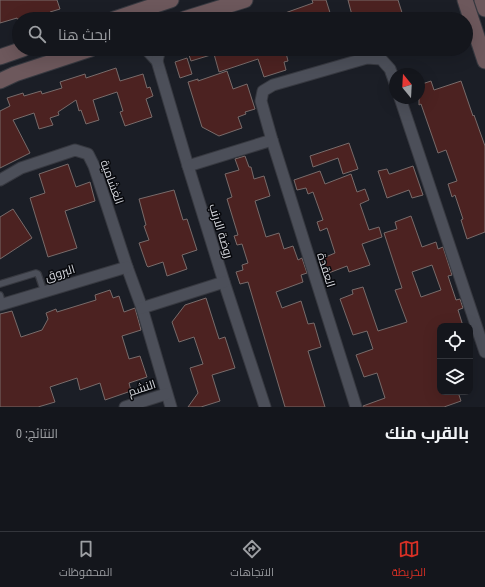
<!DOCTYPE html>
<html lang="ar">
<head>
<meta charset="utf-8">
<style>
  body { margin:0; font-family:"Archivo Narrow",Cairo,sans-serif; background:#1d1f25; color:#f1f3f6; direction:rtl }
  .controls { position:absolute; right:12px; bottom:12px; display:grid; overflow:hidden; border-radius:8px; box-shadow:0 4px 16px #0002 }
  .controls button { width:36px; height:36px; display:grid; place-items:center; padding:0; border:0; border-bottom:1px solid #33353b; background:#14161c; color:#f1f3f6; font:20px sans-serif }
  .compass { position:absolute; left:389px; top:68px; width:36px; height:36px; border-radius:50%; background:#14161c; box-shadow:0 4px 16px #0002; rotate:342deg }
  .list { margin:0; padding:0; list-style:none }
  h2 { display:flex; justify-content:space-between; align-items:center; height:52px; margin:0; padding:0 16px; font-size:17px }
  h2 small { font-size:13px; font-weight:400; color:#9d9fa3 }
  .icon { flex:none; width:22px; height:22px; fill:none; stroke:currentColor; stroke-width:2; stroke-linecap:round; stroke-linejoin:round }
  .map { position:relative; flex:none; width:485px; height:407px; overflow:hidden; direction:ltr }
  .search { position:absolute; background:#14161c; box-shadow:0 4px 16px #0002; left:12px; right:12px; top:12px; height:44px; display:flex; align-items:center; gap:10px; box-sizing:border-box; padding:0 14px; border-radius:22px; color:#9d9fa3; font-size:15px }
  .sheet { height:124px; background:#14161c }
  nav { display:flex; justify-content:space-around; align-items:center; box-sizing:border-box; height:56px; border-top:1px solid #33353b; background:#14161c; font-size:11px; color:#9d9fa3 }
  nav a { display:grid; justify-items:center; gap:2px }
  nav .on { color:#d93025 }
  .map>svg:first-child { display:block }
</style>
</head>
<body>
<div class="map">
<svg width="485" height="407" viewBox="0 0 485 407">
  <rect width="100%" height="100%" fill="#1b1e26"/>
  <g fill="#4c2221" stroke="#786b6a" fill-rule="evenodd">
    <polygon points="0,0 57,0 60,9 50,12 51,16 43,19 17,19 17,18 0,23"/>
    <polygon points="312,0 326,0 332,19 272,19 271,18 313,3"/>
    <polygon points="348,0 398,0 404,19 353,19"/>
    <polygon points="187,49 285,49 288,61 284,62 286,70 264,77 258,59 219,72 214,54 191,61"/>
    <polygon points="187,58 192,74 180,78 175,62"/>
    <polygon points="116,68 120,81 143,74 147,88 150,87 153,96 146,99 152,117 125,126 120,112 123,111 117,92 93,100 99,120 86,124 81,110 79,111 76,100 58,112 59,115 50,118 53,125 39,129 34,113 13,120 30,153 0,168 0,111 10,106 7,98 23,93 24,96 41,91 42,94 62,88 60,82 85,74 86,78"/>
    <polygon points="227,71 233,89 247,84 255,109 245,112 246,114 238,117 242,128 219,136 202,127 188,82 198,79 198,81"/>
    <polygon points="431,81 434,90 461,81 473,116 474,115 485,146 485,232 467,239 461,220 463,219 455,195 452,197 448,184 457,181 446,150 438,153 421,104 419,105 419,85"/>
    <polygon points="349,143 358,169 343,174 338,158 313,167 310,156"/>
    <polygon points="245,156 249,167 251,167 254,179 264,176 270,196 255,201 266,237 279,233 284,249 293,246 298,260 302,258 307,273 301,275 303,282 276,292 282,308 301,301 308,324 314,323 321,347 308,351 325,407 285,407 248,282 240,284 236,272 243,270 242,265 248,263 242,244 237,245 234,236 238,235 227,199 232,197 225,174 239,170 235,159"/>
    <polygon points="68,164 76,187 90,182 95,201 65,211 77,248 48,257 30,198 45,193 39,174"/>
    <polygon points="413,166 423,195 412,198 409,190 387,198 378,171 387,169 389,174 390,174"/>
    <polygon points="320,171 325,184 351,174 357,192 365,189 369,200 360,204 369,230 379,227 382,237 362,244 370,265 349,272 347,266 326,274 321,259 335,253 327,228 320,231 317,222 323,220 313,192 308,194 306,188 297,190 294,180"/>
    <polygon points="174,190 183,220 187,219 197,250 182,255 187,269 167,276 163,262 148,267 147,266 139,243 149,240 144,226 146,225 139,199"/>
    <polygon points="13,209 32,238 0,259 0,217"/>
    <path d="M411 216 422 247 436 242 438 249 443 247 452 275 448 276 456 300 460 299 463 308 458 310 463 326H440V392H458L461 401 444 407H363V406L385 398 377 373 364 377 356 355 373 349 367 331 353 335 340 299 353 294 352 290 363 287 378 331 407 322 395 290 402 288 384 233 397 229 395 222ZM432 265 441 290 421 297 412 272Z"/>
    <polygon points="110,290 113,298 119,296 124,312 135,308 141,330 122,336 129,359 140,356 147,377 129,383 131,391 105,400 100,383 80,390 77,378 50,387 55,402 38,407 0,407 0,314 12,311 21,337 42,330 48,319 46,313 56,309 57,312 96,300 95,295"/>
    <polygon points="206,298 219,339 225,337 235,368 212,375 220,401 201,407 188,407 198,393 190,368 203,364 194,337 179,342 172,322 185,305"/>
  </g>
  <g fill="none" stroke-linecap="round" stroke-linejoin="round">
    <g stroke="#373940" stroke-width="8">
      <g id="lane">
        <polyline points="0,284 36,273 38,274 44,292"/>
        <polyline points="0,295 3,305"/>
      </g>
    </g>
    <g stroke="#373940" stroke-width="13">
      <g id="street">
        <polyline points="146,49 157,61 188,166 224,282 265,407"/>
        <polyline points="157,61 160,49"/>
        <polyline points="400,98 485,352"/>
        <polyline points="188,166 272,140"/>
        <polyline points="0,180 21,168 75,150 88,154 94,166 127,267 142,308 171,407"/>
        <polyline points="0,305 127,267"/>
        <polyline points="142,308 224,282"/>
        <polyline points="125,407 166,394"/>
        <polyline points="356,407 272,140 261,101 263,91 273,85 367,58 381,59 390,69 395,83"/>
      </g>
    </g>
    <g stroke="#373940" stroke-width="17">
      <g id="secondary">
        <polyline points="465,0 485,61"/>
        <polyline points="482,0 485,9"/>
        <polyline points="114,19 171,0"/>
        <polyline points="184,19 245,0"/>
        <polyline points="0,57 23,49"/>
        <polyline points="0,81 15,74 91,49"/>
      </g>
    </g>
    <use href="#lane" stroke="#4c4f59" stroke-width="5.5"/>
    <use href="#street" stroke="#4c4f59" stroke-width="11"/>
    <use href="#secondary" stroke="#6d585c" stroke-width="15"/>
  </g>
  <g text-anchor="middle" stroke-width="3" stroke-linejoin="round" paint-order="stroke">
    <g font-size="12" fill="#d3d5db" stroke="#07080c">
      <text transform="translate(112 182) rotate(70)" y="4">الغشامية</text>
      <text transform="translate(221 231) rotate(73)" y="4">روضة الارنب</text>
      <text transform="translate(326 270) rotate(73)" y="4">العقدة</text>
      <text transform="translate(60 273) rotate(-17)" y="4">البروق</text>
      <text transform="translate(142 388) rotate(-18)" y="4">النشم</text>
    </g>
  </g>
</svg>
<div class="controls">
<button><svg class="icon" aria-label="locate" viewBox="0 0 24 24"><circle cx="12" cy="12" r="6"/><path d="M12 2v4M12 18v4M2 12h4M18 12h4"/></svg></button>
<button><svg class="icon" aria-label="layers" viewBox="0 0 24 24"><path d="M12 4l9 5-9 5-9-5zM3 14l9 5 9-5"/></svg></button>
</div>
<svg class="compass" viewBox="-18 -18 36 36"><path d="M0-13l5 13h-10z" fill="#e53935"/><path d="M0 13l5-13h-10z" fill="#9d9fa3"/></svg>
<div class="search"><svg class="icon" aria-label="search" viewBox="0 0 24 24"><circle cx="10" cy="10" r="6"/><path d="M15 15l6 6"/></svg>ابحث هنا</div>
</div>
<section class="sheet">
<h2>بالقرب منك<small>النتائج: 0</small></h2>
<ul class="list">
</ul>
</section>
<nav>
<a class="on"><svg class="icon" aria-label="map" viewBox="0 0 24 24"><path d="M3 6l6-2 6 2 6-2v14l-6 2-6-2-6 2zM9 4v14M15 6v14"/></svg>الخريطة</a>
<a><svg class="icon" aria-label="directions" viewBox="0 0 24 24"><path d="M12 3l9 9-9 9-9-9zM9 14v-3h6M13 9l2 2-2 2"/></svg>الاتجاهات</a>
<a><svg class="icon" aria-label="saved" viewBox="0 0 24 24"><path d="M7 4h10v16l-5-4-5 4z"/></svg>المحفوظات</a>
</nav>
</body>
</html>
